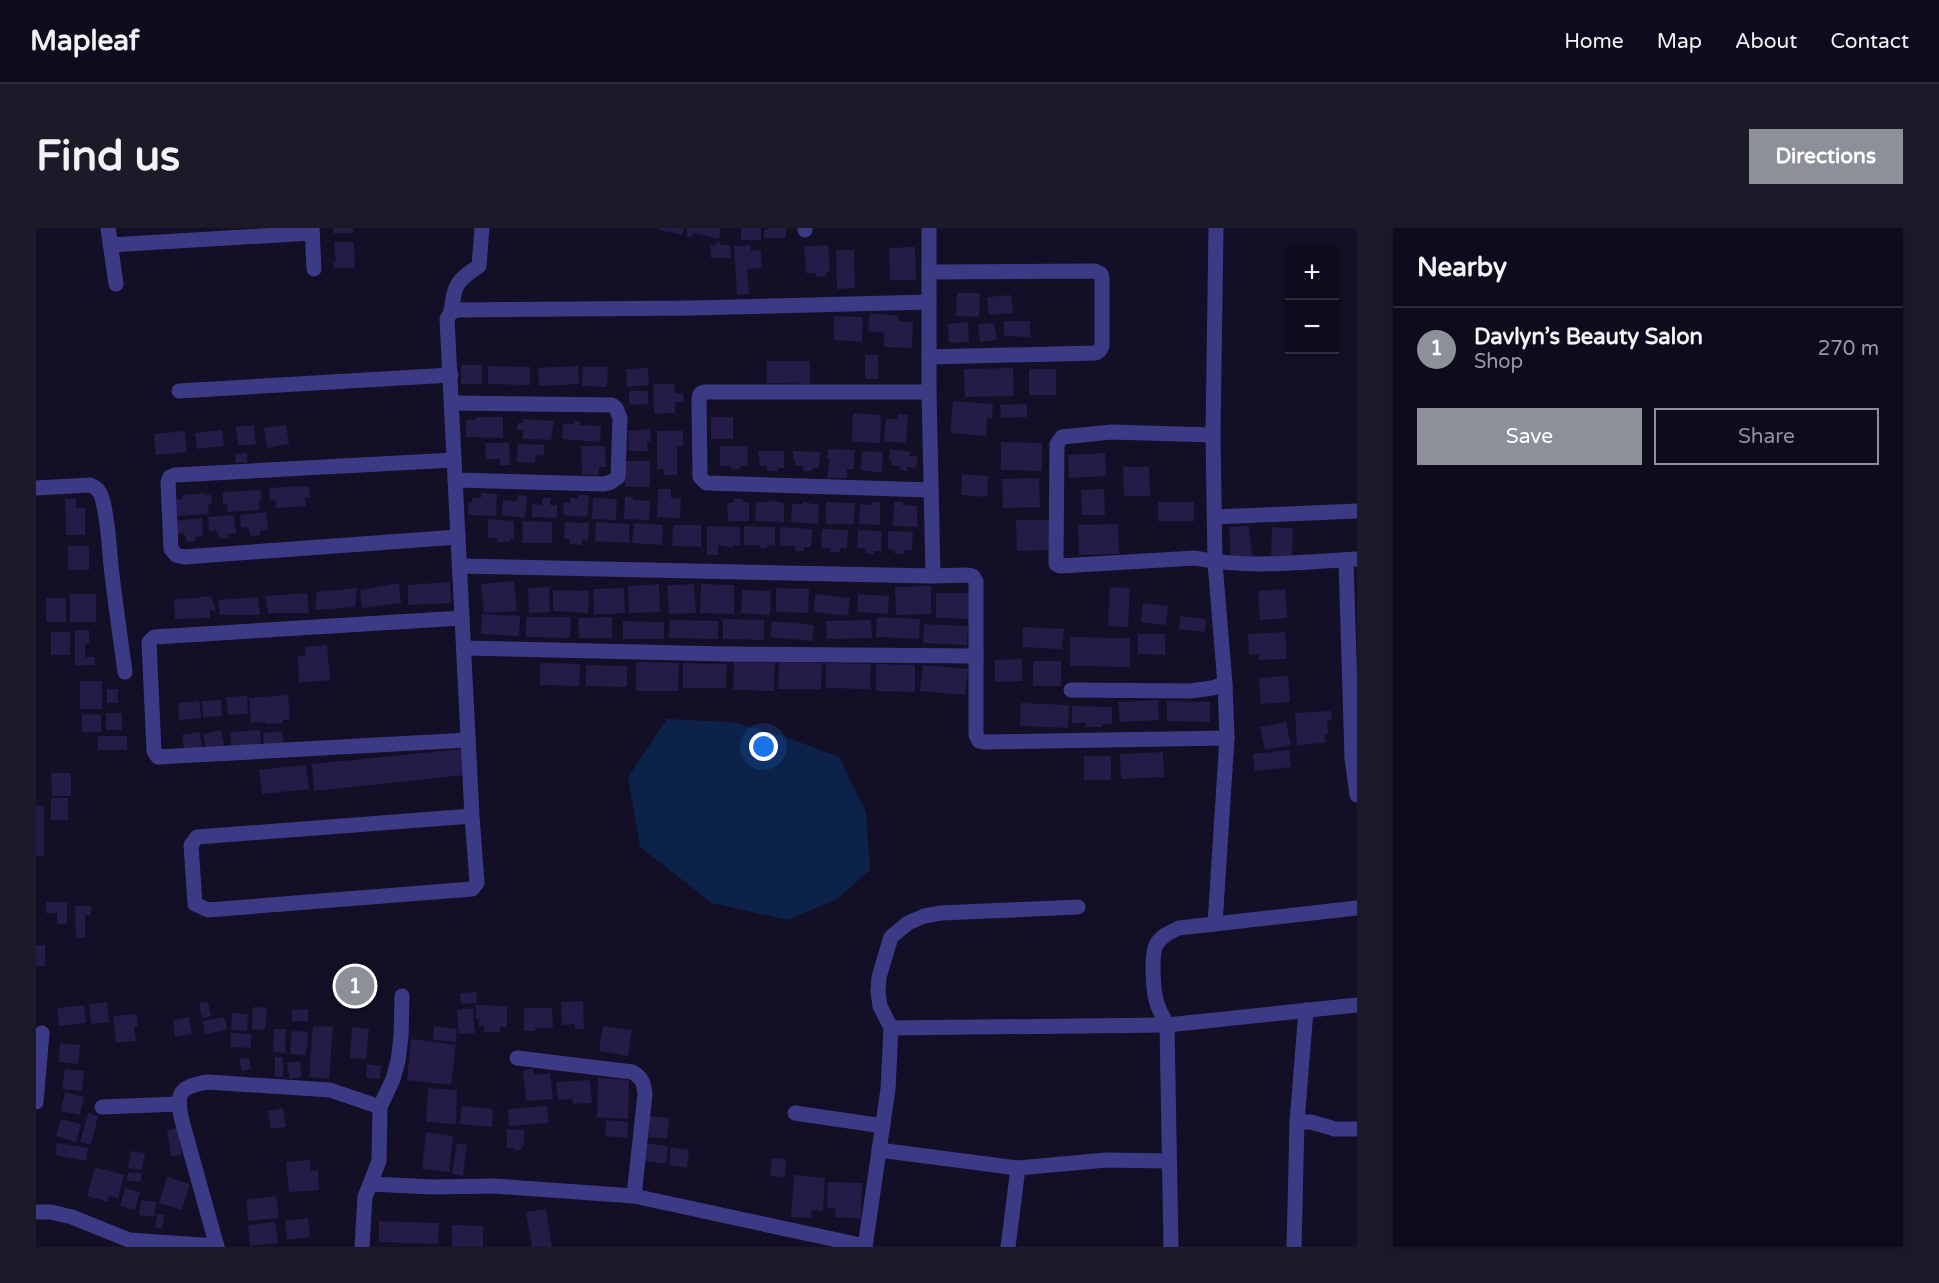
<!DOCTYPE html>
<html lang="en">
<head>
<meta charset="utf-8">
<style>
  body { margin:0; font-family:"Varela Round",sans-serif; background:#1c1929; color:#f1f3f6 }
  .controls { position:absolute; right:18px; top:18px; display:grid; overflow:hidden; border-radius:0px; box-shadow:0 3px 9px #0003 }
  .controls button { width:54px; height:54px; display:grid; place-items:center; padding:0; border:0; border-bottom:2px solid #2e2b3b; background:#0e0b1c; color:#f1f3f6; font:30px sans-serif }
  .you { position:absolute; left:728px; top:519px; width:21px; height:21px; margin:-15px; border:4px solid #fff; border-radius:50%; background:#1a73e8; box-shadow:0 0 0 9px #1a73e833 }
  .badge { display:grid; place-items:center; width:39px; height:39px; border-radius:50%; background:#8c9099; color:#fff; font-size:20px; font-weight:700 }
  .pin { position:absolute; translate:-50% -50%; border:3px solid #fff; box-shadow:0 2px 6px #0006 }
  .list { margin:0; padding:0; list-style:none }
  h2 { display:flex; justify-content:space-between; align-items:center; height:78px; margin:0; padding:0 24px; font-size:26px }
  h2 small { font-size:20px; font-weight:400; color:#9b9ba3 }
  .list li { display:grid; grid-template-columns:39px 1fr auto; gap:18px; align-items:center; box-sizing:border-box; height:84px; padding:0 24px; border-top:2px solid #2e2b3b }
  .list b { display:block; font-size:22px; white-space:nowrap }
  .list p { margin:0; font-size:20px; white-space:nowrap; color:#9b9ba3 }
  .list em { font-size:20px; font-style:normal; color:#9b9ba3 }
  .actions { display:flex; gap:12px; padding:18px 24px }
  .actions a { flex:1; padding:14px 0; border:2px solid #8c9099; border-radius:0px; text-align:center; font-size:21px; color:#8c9099 }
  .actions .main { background:#8c9099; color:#fff }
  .map { position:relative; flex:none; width:1321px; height:1019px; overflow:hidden; border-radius:0px }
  header { display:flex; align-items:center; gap:36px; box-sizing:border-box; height:84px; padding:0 30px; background:#0e0b1c; border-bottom:2px solid #2e2b3b }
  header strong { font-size:28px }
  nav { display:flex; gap:33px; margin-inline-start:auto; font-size:21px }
  .intro { display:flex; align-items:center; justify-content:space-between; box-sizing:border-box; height:144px; padding:0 36px }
  h1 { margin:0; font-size:42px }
  .button { padding:15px 27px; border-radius:0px; background:#8c9099; color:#fff; font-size:21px; font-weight:700 }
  main { display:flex; gap:36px; padding:0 36px }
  aside { flex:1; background:#0e0b1c; border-radius:0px; box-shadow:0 3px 9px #0003 }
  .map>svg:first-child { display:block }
</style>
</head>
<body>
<header>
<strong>Mapleaf</strong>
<nav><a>Home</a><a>Map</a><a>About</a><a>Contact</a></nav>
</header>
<div class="intro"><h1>Find us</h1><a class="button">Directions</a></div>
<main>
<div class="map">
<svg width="1321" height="1019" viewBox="0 0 1321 1019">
  <rect width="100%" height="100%" fill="#130f26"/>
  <polygon fill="#0c2248" points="631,491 696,494 750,509 803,529 830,584 834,642 801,671 752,692 676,675 604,619 592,549"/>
  <g fill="#241b47">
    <rect x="297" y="0" width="20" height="5"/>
    <polygon points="623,0 648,0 646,7 623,2"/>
    <polygon points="651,0 685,0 683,11 657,5 656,9 651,8"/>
    <rect x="705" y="0" width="20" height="12"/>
    <polygon points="731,0 750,0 750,10 728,10 728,2 731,2"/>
    <polygon points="298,14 318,14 319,40 298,40 298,33 300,34"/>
    <polygon points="679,14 685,14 684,17 694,17 695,30 675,30 674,17 680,17"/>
    <polygon points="715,17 715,23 725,22 726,40 711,41 713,66 701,67 698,18"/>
    <polygon points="792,17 794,44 790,44 790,48 780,49 780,45 770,45 768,18"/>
    <polygon points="879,19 880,52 854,52 853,20"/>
    <polygon points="800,22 818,22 819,60 801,61"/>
    <polygon points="921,65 944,65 943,89 920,88"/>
    <polygon points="975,67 977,85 953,87 951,69"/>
    <polygon points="834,85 863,88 862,93 877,94 876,120 848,119 848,105 832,103"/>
    <polygon points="798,88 827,89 826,114 798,112"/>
    <polygon points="968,93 994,93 994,109 968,108"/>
    <polygon points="932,94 933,114 913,115 912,96"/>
    <polygon points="958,95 961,112 944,114 942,96"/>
    <rect x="829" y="127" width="13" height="24"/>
    <polygon points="731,133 774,133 774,156 730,155"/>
    <rect x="425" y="137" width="21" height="19"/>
    <polygon points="452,138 494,139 494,157 452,156"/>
    <polygon points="542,138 543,156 503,158 502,140"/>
    <polygon points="547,139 572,139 571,159 546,158"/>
    <polygon points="612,140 613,157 591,159 590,141"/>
    <polygon points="977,140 978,168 929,169 928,141"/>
    <rect x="993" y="141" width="27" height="26"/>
    <polygon points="617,156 638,156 639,165 647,165 648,174 639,174 639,185 618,186"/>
    <polygon points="593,163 612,163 612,176 593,177"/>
    <polygon points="917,173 957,176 956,191 951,190 950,208 914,205"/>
    <polygon points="991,176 991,189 965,190 964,177"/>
    <polygon points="817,185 845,187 844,215 816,214"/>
    <polygon points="862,186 872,187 870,215 848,214 850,191 861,191"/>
    <polygon points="440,189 467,189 467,210 430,209 430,192 440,192"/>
    <rect x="675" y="189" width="22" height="22"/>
    <polygon points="487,191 518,193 515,212 487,211 487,202 481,202 482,195 487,195"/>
    <polygon points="538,193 544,193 544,197 565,198 564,214 526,211 527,196 538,196"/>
    <polygon points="218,197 220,216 202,218 200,199"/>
    <polygon points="250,197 253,216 231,220 228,200"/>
    <polygon points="614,201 615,213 611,213 612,223 593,223 592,203"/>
    <polygon points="186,202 188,218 161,221 159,205"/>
    <polygon points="149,203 151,224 120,227 118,206"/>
    <polygon points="621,203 647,203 647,218 641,218 641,247 628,247 628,241 621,241"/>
    <polygon points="965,214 1006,215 1006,243 965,242"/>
    <polygon points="449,215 473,215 474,237 464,237 464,231 450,231"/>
    <polygon points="482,216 508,217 508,228 500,227 499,235 481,234"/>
    <polygon points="545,218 569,218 570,239 563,239 563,247 546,247"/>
    <polygon points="684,218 712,218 711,238 704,238 704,241 695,241 695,238 684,238"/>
    <polygon points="792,221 819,222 818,241 811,241 811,250 791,250 794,231 791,231"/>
    <polygon points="854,221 874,224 873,228 882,228 880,240 871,239 871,243 864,241 864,238 855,237 856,232 853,231"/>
    <polygon points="722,223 748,223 748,240 742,240 742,243 731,243 731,238 724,238"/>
    <polygon points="757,223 784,224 783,240 776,240 776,243 767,243 767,238 759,238 759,231 757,231"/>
    <polygon points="826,223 847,224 846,245 825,242"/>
    <polygon points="211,225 211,235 200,235 199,226"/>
    <polygon points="1069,225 1070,248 1033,250 1032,227"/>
    <polygon points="588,233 614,233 614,259 589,259"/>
    <polygon points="1087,239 1113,239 1114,268 1088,268"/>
    <polygon points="926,246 952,248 951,269 925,267"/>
    <polygon points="1003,250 1004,279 967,280 966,251"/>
    <polygon points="264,258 265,259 273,259 274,269 269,269 270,278 240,280 239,272 234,273 233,260"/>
    <polygon points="622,261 635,261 635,270 645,271 644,290 621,289"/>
    <polygon points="1068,261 1069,287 1046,287 1045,262"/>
    <polygon points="225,262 226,272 223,272 223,282 192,284 191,276 187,276 187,264"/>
    <polygon points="169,265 169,267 175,267 176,276 172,276 173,286 140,288 139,272 146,271 146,267"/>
    <polygon points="445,265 461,266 460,288 432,287 433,274 436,275 436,270 445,270"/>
    <polygon points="482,267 491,268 489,290 466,287 467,272 481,273"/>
    <polygon points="543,267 553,267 551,289 527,287 528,274 534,275 534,270 542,271"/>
    <polygon points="589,268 597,269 597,272 614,273 613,292 588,291"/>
    <polygon points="506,270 515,270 514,277 521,277 521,290 496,289 496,276 506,277"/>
    <polygon points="557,270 581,271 580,292 556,291"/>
    <polygon points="29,271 40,271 40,280 49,280 49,307 30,307"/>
    <polygon points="698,271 707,271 707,274 713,274 713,293 692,293 691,275 698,275"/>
    <polygon points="733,272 748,275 748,294 719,293 720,274 733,274"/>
    <polygon points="767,274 783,277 782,296 755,294 756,276 767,276"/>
    <polygon points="790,274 819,275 818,296 790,296"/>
    <polygon points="836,274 844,274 844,297 823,296 824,276 836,277"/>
    <polygon points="858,274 867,274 866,277 881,278 881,299 857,298"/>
    <rect x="1122" y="274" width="36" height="19"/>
    <polygon points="230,284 232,302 224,303 224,307 215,308 212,299 205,300 204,287"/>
    <polygon points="198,287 200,305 192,306 192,310 184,311 180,302 173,303 172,289"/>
    <polygon points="166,290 167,308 159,309 160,313 151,314 148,305 141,306 139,293"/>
    <polygon points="452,291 478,293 478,311 474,311 473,314 461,314 461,310 452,310"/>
    <polygon points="980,292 1014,292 1015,322 981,323"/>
    <polygon points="487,293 516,294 516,315 486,315"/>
    <polygon points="529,294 553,295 552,312 546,311 546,317 533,316 534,311 528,311"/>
    <polygon points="560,294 593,296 593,315 559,313"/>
    <polygon points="598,295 627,297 626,317 596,315"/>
    <polygon points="1082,296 1083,326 1043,327 1042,297"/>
    <polygon points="637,297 665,297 665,319 636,318"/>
    <polygon points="671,298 704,299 704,318 697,317 697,320 682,317 682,327 671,327"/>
    <polygon points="708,298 739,299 739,318 731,317 731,320 724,320 724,317 708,317"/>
    <polygon points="1213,298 1216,328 1195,330 1193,299"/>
    <polygon points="744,299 776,301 775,319 768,319 768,323 759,323 759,318 744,318"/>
    <polygon points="1236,299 1257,300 1256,328 1235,328"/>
    <polygon points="786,301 812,302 811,321 804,320 804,324 794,324 795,320 785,320"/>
    <polygon points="822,302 846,303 845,323 838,323 838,326 829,325 830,320 821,320"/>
    <polygon points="852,303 877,304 876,322 868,322 868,326 859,326 859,322 852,321"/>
    <rect x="32" y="318" width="21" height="24"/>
    <polygon points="478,353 481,383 448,385 445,356"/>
    <polygon points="414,354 415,375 372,377 372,357"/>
    <polygon points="363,355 365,375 326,380 324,362"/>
    <polygon points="623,356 624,384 593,385 592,358"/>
    <polygon points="658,356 660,385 633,386 631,357"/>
    <polygon points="665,356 698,357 698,386 664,385"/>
    <polygon points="895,358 895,386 860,387 859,359"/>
    <polygon points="513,359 514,384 493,385 492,360"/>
    <polygon points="1074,359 1094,360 1092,399 1072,398"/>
    <polygon points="321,360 319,379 279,382 281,364"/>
    <polygon points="588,360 589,385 558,387 557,361"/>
    <polygon points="740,360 773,361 772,385 740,384"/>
    <polygon points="1249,361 1251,390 1224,392 1222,363"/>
    <polygon points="517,362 553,363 552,385 517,383"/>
    <polygon points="706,362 735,363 734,387 705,385"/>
    <polygon points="271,365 273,385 232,385 229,368"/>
    <polygon points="900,365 935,365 935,391 900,390"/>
    <rect x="34" y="366" width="26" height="28"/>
    <polygon points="779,366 814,370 812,388 778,384"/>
    <polygon points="822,366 853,368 852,386 821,384"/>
    <polygon points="175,368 180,383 174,382 174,390 139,391 138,372"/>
    <polygon points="222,369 224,387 184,387 182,372"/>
    <rect x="10" y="370" width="20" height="24"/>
    <polygon points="1107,375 1132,378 1130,397 1105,394"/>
    <polygon points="446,386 484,388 483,408 445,406"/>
    <polygon points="1144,388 1170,391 1169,404 1143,401"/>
    <polygon points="490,389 535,389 534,410 490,409"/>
    <polygon points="576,389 576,410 543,410 542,390"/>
    <polygon points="841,389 884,391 883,411 840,409"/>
    <polygon points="687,391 728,392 728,412 687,411"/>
    <polygon points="634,392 682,393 682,411 633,410"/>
    <polygon points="835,392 836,410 791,411 790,393"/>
    <polygon points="587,393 628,394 628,411 587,411"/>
    <polygon points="736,393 778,397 776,413 734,409"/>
    <polygon points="888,396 932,398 931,417 887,415"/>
    <polygon points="987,399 1028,401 1026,421 986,419"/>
    <polygon points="39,402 53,402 53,416 49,416 49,429 58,429 59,437 39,437"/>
    <rect x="15" y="404" width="19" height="23"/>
    <polygon points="1249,404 1251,431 1223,432 1223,426 1213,427 1212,406"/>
    <polygon points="1102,406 1129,406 1129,427 1102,426"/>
    <polygon points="1034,409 1094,410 1094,439 1034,438"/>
    <polygon points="291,417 294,452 263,455 262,428 270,427 269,419"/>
    <polygon points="986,431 986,453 959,454 959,432"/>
    <polygon points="698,433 739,434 738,463 697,462"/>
    <rect x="997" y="433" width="28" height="25"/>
    <polygon points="600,434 643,435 642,463 600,463"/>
    <polygon points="743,434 786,435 785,461 742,461"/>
    <polygon points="504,435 544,436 543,458 504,457"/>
    <polygon points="647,435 691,436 690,460 647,460"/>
    <polygon points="790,435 835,436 834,461 790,460"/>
    <polygon points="840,436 879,437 879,464 840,463"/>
    <polygon points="550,437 591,438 591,459 550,458"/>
    <polygon points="887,437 932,441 929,467 884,463"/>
    <polygon points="1252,448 1254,474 1225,476 1223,450"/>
    <rect x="44" y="453" width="22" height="28"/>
    <rect x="71" y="461" width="11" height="14"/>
    <polygon points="252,467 254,491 247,492 247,495 230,496 230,494 215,495 213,470"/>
    <polygon points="211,468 212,486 192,487 190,469"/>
    <polygon points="185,472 186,488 167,489 166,473"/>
    <polygon points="1122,472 1123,492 1084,494 1082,474"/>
    <polygon points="163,473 165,490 143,492 142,475"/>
    <polygon points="1131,473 1174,474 1174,494 1131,493"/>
    <polygon points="985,475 1033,477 1032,500 984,498"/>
    <polygon points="1036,478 1076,479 1076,496 1066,496 1066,499 1050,499 1050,495 1036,495"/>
    <polygon points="1295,483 1296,492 1291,492 1292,506 1289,507 1289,515 1261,517 1259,485"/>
    <rect x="70" y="485" width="16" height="17"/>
    <polygon points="46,486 65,487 65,504 46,504"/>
    <polygon points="1250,494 1255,517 1229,522 1224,499"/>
    <polygon points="185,502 189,521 171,525 167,506"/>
    <polygon points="224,502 225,518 195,520 194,504"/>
    <polygon points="246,503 248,516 228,518 227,505"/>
    <polygon points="164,504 166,521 148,523 146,507"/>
    <rect x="62" y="508" width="29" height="14"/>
    <polygon points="426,521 429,547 278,563 276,536"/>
    <polygon points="1253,522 1255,539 1219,543 1217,526"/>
    <polygon points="1127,524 1128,549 1085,551 1084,526"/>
    <rect x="1048" y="528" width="27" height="24"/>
    <polygon points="270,537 273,561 226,566 223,542"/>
    <polygon points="15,545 35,545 35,568 16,568"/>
    <rect x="15" y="570" width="17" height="22"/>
    <rect x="0" y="578" width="8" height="50"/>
    <polygon points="10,674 31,674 31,696 21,696 21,685 10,685"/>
    <polygon points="39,678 55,678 55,687 49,687 49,710 40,710"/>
    <rect x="0" y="717" width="9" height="21"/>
    <polygon points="440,764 441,775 425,776 424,765"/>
    <polygon points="547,773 548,801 539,801 539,796 526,797 525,774"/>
    <polygon points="71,774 73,794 55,796 53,776"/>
    <polygon points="172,774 175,788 166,790 163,775"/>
    <polygon points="48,777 50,795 23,798 21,780"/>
    <polygon points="440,777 471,778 471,799 464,799 464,804 448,804 448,798 443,798 443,791 440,791"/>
    <polygon points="217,779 231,780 229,802 216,801"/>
    <polygon points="437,780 439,805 423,806 421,782"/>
    <polygon points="488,780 516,780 517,800 499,800 499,803 488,803"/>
    <polygon points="272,781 272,793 256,793 256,782"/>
    <polygon points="196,785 212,786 211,803 195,802"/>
    <polygon points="101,786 102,798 98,799 100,813 80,815 77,788"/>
    <polygon points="153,789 156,806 139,809 137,792"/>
    <polygon points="189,789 191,802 169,806 167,793"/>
    <polygon points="277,798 297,799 293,851 273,849"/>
    <polygon points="398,798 421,801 420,814 397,812"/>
    <polygon points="567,798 596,802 592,828 563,823"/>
    <polygon points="316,799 333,801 330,831 314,830"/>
    <polygon points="238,801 250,801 249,825 237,824"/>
    <polygon points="256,803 272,804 270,827 254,826"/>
    <polygon points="195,805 215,806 215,820 194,819"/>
    <polygon points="375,811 420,817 415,857 371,852"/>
    <polygon points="24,815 44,817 42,836 23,834"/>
    <rect x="239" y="829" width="8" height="20"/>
    <polygon points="213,830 215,841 206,843 203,831"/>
    <polygon points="264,833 266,849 254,851 251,835"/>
    <polygon points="331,836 345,838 344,851 330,850"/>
    <polygon points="29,841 48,843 46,863 26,861"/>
    <polygon points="497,841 498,847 514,845 517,871 490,873 487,842"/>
    <polygon points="562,850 593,852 592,891 561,889"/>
    <polygon points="554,852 556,875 537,876 536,871 522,872 520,854"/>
    <polygon points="392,860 421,862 420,896 390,894"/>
    <polygon points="29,864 48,869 44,887 25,883"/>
    <polygon points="426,878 457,881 456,899 424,896"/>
    <polygon points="511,878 513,895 473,898 472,881"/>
    <polygon points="247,880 250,899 235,901 232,883"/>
    <polygon points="52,885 62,888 55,917 44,914"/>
    <polygon points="613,888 633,890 631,911 610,909"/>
    <polygon points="25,891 45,896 40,914 20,908"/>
    <polygon points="570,892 592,894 591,910 569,908"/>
    <polygon points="142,900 146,927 135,928 131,902"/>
    <polygon points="471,901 488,902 488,918 485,918 485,922 478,922 478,920 471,920"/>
    <polygon points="390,904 417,908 413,944 386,941"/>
    <polygon points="21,915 52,920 50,933 19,927"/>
    <polygon points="421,915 431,917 427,948 416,946"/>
    <polygon points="608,915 632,918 630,936 605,932"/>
    <polygon points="635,919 653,922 651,940 633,937"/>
    <polygon points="95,923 109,925 106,942 92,940"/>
    <polygon points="736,930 750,931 749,949 734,948"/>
    <polygon points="274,932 274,943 282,942 283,962 253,964 250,934"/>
    <polygon points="59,939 88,947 82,970 73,968 72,974 51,968"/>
    <polygon points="92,945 105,945 105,953 91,953"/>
    <polygon points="758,947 789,950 787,983 775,982 775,990 755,989"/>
    <polygon points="131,949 154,956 146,982 123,975"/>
    <polygon points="792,954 826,955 825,991 799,989 800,981 791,980"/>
    <polygon points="89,960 104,964 99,982 84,978"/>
    <polygon points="240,968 243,990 212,993 210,972"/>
    <polygon points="105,972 120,974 118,989 103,987"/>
    <polygon points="510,981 516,1019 496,1019 490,984"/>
    <polygon points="121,986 128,987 126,1001 119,999"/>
    <polygon points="272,990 274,1009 251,1012 249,993"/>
    <polygon points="343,993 403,995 402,1016 343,1014"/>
    <polygon points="239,994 242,1015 214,1018 212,997"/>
    <polygon points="416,997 447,998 447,1019 416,1019"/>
  </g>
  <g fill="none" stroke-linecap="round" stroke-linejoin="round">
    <g stroke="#3d3a85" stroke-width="15">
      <polyline points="72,0 80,56"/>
      <polyline points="276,0 278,41"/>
      <polyline points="893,0 893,164 897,348"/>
      <polyline points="769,2 769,0"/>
      <polyline points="74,17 276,5"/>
      <polyline points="893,44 1059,43 1065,46 1066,51 1066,118 1064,122 1060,125 893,129"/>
      <path d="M415 84C419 56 419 54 443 38L446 0"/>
      <polyline points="143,163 415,147"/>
      <polyline points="893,164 668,164 664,166 663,171 664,249 670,255 895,262"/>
      <polyline points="417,175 576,177 580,180 584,190 582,249 575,254 568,256 419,252"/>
      <path d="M1177 207 1075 204 1026 209 1021 216 1020 336 1024 338 1159 330C1212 341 1268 334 1321 331"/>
      <polyline points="418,232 139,247 134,249 132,254 135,321 140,327 148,329 422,309"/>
      <path d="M0 260 54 257C60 259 64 263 66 270 72 291 73 316 75 338 79 373 84 408 89 444"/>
      <polyline points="1179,289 1321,283"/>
      <polyline points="1310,332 1316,530 1321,567"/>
      <polyline points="424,338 897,348 932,347 937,348 940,353 940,507 943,513 949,514 1191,510"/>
      <polyline points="426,390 118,409 113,414 118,523 122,529 432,512"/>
      <polyline points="428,420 690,426 940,428"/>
      <polyline points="1035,462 1154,463 1176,460 1189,456"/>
      <polyline points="436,588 161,609 155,617 159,676 172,682 436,661 441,655 436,588 411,91 415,84 423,82 657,80 893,74"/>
      <polyline points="1179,696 1191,510 1189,456 1179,335 1177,207 1180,0"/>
      <polyline points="855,800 844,778 842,764 843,749 855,709 872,695 888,688 905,685 1042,679"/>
      <path d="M481 830 596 844C606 849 608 856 609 866L598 968"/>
      <polyline points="0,874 6,805"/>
      <polyline points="66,879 143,876"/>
      <polyline points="759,885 847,898"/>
      <polyline points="1261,894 1275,894 1299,901 1321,901"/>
      <polyline points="843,922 982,940 1070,932 1132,933"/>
      <polyline points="334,956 397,959 458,958 598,968 829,1018"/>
      <polyline points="0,984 15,984 36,989 93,1012 181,1018"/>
      <path d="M181 1019 146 893C140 865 142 859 172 854L294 862 344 879"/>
      <polyline points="326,1019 329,969 343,933 344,879 357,851 362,833 365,809 366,768"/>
      <path d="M829 1019 852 861 855 800 1131 797C1128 790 1123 783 1121 775 1117 764 1115 728 1120 717 1125 708 1134 704 1143 700L1321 680"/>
      <polyline points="972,1019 982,940"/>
      <polyline points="1135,1019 1131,797 1321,777"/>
      <polyline points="1258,1019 1261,894 1270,782"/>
    </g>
  </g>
</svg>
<div class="controls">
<button>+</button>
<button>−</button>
</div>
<div class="you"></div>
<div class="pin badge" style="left:319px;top:758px">1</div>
</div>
<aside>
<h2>Nearby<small></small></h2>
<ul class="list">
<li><span class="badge">1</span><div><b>Davlyn’s Beauty Salon</b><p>Shop</p></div><em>270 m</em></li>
</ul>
<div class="actions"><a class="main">Save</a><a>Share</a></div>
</aside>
</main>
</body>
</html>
